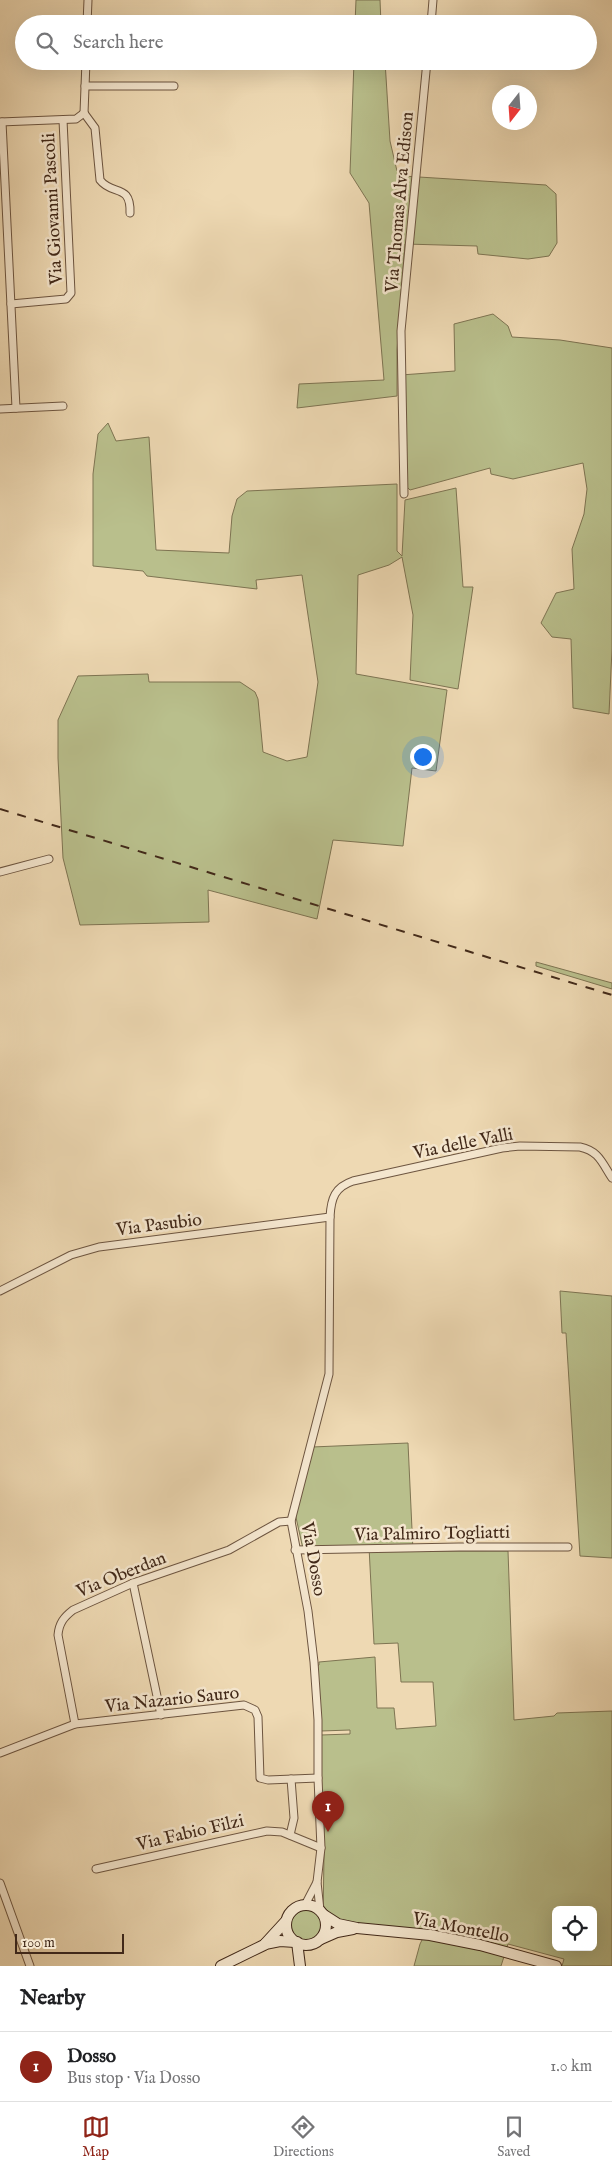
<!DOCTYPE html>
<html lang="en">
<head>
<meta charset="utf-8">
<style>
  body { margin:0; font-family:"IM FELL English",serif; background:#f2f2f2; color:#202124 }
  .controls { position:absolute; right:15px; bottom:15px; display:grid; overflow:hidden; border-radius:8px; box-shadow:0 5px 20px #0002 }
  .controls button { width:45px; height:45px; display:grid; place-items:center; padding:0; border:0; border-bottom:1px solid #e0e0e0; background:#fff; color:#202124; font:25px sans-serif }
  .compass { position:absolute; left:492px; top:85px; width:45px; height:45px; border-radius:50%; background:#fff; box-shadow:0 5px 20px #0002; rotate:197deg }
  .scale { position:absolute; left:15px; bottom:12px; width:109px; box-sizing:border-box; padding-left:5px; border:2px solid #422919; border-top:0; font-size:14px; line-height:18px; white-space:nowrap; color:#422919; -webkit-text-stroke:4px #f4e6ce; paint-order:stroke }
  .you { position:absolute; left:422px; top:756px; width:18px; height:18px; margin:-12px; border:4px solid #fff; border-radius:50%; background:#1a73e8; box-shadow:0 0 0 8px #1a73e833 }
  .badge { display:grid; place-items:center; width:32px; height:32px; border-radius:50%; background:#8f2418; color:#fff; font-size:16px; font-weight:700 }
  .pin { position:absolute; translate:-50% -41px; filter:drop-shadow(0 1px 2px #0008) }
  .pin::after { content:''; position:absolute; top:26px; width:18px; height:15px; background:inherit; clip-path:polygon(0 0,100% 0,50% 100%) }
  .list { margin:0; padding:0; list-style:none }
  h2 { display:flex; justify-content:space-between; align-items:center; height:65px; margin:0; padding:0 20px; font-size:21px }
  h2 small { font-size:16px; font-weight:400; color:#757577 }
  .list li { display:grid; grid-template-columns:32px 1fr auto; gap:15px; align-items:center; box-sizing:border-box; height:70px; padding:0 20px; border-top:1px solid #e0e0e0 }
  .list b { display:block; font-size:19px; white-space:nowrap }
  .list p { margin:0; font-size:16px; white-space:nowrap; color:#757577 }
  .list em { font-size:16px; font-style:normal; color:#757577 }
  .icon { flex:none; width:28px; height:28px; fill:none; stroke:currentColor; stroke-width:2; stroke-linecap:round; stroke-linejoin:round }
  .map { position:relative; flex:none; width:612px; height:1966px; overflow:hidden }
  .search { position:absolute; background:#fff; box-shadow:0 5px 20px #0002; left:15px; right:15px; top:15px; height:55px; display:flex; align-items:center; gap:12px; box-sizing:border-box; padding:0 18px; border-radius:28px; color:#757577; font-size:19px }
  .sheet { height:135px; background:#fff }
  nav { display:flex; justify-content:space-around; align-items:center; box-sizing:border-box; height:70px; border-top:1px solid #e0e0e0; background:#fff; font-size:14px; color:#757577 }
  nav a { display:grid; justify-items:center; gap:2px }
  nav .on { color:#8f2418 }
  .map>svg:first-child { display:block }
</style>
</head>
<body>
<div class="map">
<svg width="612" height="1966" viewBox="0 0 612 1966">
  <rect width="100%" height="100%" fill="#eed9b3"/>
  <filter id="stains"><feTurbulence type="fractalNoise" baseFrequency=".004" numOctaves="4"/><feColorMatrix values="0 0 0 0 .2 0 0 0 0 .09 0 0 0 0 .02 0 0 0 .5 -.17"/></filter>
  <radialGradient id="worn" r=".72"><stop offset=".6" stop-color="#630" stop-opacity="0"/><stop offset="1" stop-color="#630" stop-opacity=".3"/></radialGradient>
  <g fill="#b9bf8c" stroke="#7e7452" fill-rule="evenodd">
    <polygon points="356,0 380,0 381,24 355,24"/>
    <polygon points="354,61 385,61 390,141 397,171 403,176 546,185 556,194 557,243 549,256 528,259 478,254 477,246 405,244 397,350 397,396 297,408 299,384 384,380 369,203 350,173"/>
    <polygon points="493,314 508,326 512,337 560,340 612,348 612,649 609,714 573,708 571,639 552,637 541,623 556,593 574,589 572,549 584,514 587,489 583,463 513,479 491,474 490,468 410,490 406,486 401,375 455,371 454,324"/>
    <polygon points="108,423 116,441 149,437 156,550 229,553 232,516 237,499 247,491 397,484 397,551 402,556 405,500 456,488 463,587 473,587 458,689 410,680 413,615 402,557 389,565 358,575 356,674 447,690 436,771 412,768 403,846 333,840 317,919 208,890 209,922 80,925 63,858 58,758 58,720 78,676 148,674 149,682 240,682 255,692 258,699 263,752 287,761 307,757 318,682 302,575 256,580 257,589 147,576 143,571 93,566 93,474 98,434"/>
    <polygon points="536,962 612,983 612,989 536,966"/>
    <polygon points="560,1291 612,1296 612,1558 580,1556 566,1333 562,1333"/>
    <path d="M408 1443 413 1551H508L514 1720 554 1716 557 1713 612 1711V1966H562L564 1959 508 1944 501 1966H414L420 1944 427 1930 323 1925 319 1935 308 1941 299 1939 292 1933 291 1919 301 1910 314 1911 323 1920 324 1855 320 1788 321 1735 350 1734V1730L321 1731 317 1666 319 1665V1662L375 1657 377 1708H394L396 1729 436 1726 433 1682H401L398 1643 374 1644 369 1547 303 1549 295 1513 312 1447ZM556 1910H593V1947H556Z"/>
  </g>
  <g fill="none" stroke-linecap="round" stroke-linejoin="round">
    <g stroke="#6d5540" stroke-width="9">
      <g id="street">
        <polyline points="87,24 88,0"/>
        <polyline points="431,24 433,0"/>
        <polyline points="85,86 174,86"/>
        <path d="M84 113 95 128 100 180C112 196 131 183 130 213"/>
        <polyline points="84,113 86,61"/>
        <polyline points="0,122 76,119 84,113"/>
        <polyline points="2,122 16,408"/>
        <polyline points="11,304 66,299 71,293 63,120"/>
        <polyline points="0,409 63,406"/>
        <polyline points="404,494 401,331 427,61"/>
        <polyline points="0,872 49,859"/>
        <polyline points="0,1291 71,1255 99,1247 330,1217"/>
        <polyline points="295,1550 459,1547 568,1547"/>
        <polyline points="133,1583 161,1715"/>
        <path d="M75 1724 58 1635C59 1623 64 1617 73 1610L133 1583 229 1550 279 1522 291 1521"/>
        <polyline points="0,1753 75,1724 244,1705 255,1710 258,1717 260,1778 268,1780 318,1778"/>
        <polyline points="290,1835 294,1818 291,1779"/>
        <polyline points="96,1869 267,1831 282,1832 321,1848"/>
        <polyline points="0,1883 30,1966"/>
        <polyline points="305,1905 317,1882"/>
        <path d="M320 1910 317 1882 321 1848 318 1778V1720L314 1662 308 1611 291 1521 329 1374 330 1217C331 1198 335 1187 353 1181L502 1148 520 1146 580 1147C599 1151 602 1163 612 1178"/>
      </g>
    </g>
    <g stroke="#422919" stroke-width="12">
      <g id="secondary">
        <circle cx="306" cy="1925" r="20"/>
        <polyline points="324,1915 338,1924 357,1928 430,1935 480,1945 556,1966"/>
        <polyline points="321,1939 337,1932 353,1929"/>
        <polyline points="297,1942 300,1966"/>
        <polyline points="265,1944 280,1941 295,1942"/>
        <polyline points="221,1966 264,1945 286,1921"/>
      </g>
    </g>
    <use href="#street" stroke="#f4e6ce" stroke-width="7"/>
    <use href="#secondary" stroke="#f4e6ce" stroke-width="10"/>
    <polyline stroke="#422919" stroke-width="2" stroke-dasharray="9 9" stroke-linecap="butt" points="0,809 612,995"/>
  </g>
  <g text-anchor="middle" stroke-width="5" stroke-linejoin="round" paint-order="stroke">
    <g font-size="18" fill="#422919" stroke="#f4e6ce">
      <text transform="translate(399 202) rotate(-85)" y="6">Via Thomas Alva Edison</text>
      <text transform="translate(52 209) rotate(-93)" y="6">Via Giovanni Pascoli</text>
      <text transform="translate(463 1143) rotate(-11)" y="6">Via delle Valli</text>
      <text transform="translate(159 1224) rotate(-7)" y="6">Via Pasubio</text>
      <text transform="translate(432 1533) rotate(-1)" y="6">Via Palmiro Togliatti</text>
      <text transform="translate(314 1559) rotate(80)" y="6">Via Dosso</text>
      <text transform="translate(121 1574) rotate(-22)" y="6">Via Oberdan</text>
      <text transform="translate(172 1699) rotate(-6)" y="6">Via Nazario Sauro</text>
      <text transform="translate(190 1832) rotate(-13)" y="6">Via Fabio Filzi</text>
      <text transform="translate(461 1927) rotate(11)" y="6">Via Montello</text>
    </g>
  </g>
  <rect width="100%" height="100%" filter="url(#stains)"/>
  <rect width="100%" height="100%" fill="url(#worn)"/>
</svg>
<div class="controls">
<button><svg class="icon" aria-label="locate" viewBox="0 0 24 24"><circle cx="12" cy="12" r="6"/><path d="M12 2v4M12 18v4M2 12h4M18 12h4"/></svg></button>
</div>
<svg class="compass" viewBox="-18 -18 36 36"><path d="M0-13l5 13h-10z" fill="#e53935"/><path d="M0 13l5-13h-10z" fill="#757577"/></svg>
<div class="scale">100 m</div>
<div class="you"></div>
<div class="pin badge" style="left:328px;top:1832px">1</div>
<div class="search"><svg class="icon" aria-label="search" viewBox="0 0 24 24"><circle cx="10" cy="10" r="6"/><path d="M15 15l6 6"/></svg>Search here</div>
</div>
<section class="sheet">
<h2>Nearby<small></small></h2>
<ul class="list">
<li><span class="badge">1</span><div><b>Dosso</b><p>Bus stop · Via Dosso</p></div><em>1.0 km</em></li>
</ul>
</section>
<nav>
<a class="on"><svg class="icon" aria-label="map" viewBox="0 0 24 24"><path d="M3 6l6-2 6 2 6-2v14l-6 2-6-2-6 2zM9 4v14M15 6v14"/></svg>Map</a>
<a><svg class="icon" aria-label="directions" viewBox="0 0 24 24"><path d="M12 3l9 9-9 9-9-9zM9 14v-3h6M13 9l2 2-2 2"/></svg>Directions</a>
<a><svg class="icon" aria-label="saved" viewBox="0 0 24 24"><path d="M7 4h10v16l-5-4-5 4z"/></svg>Saved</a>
</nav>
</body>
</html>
